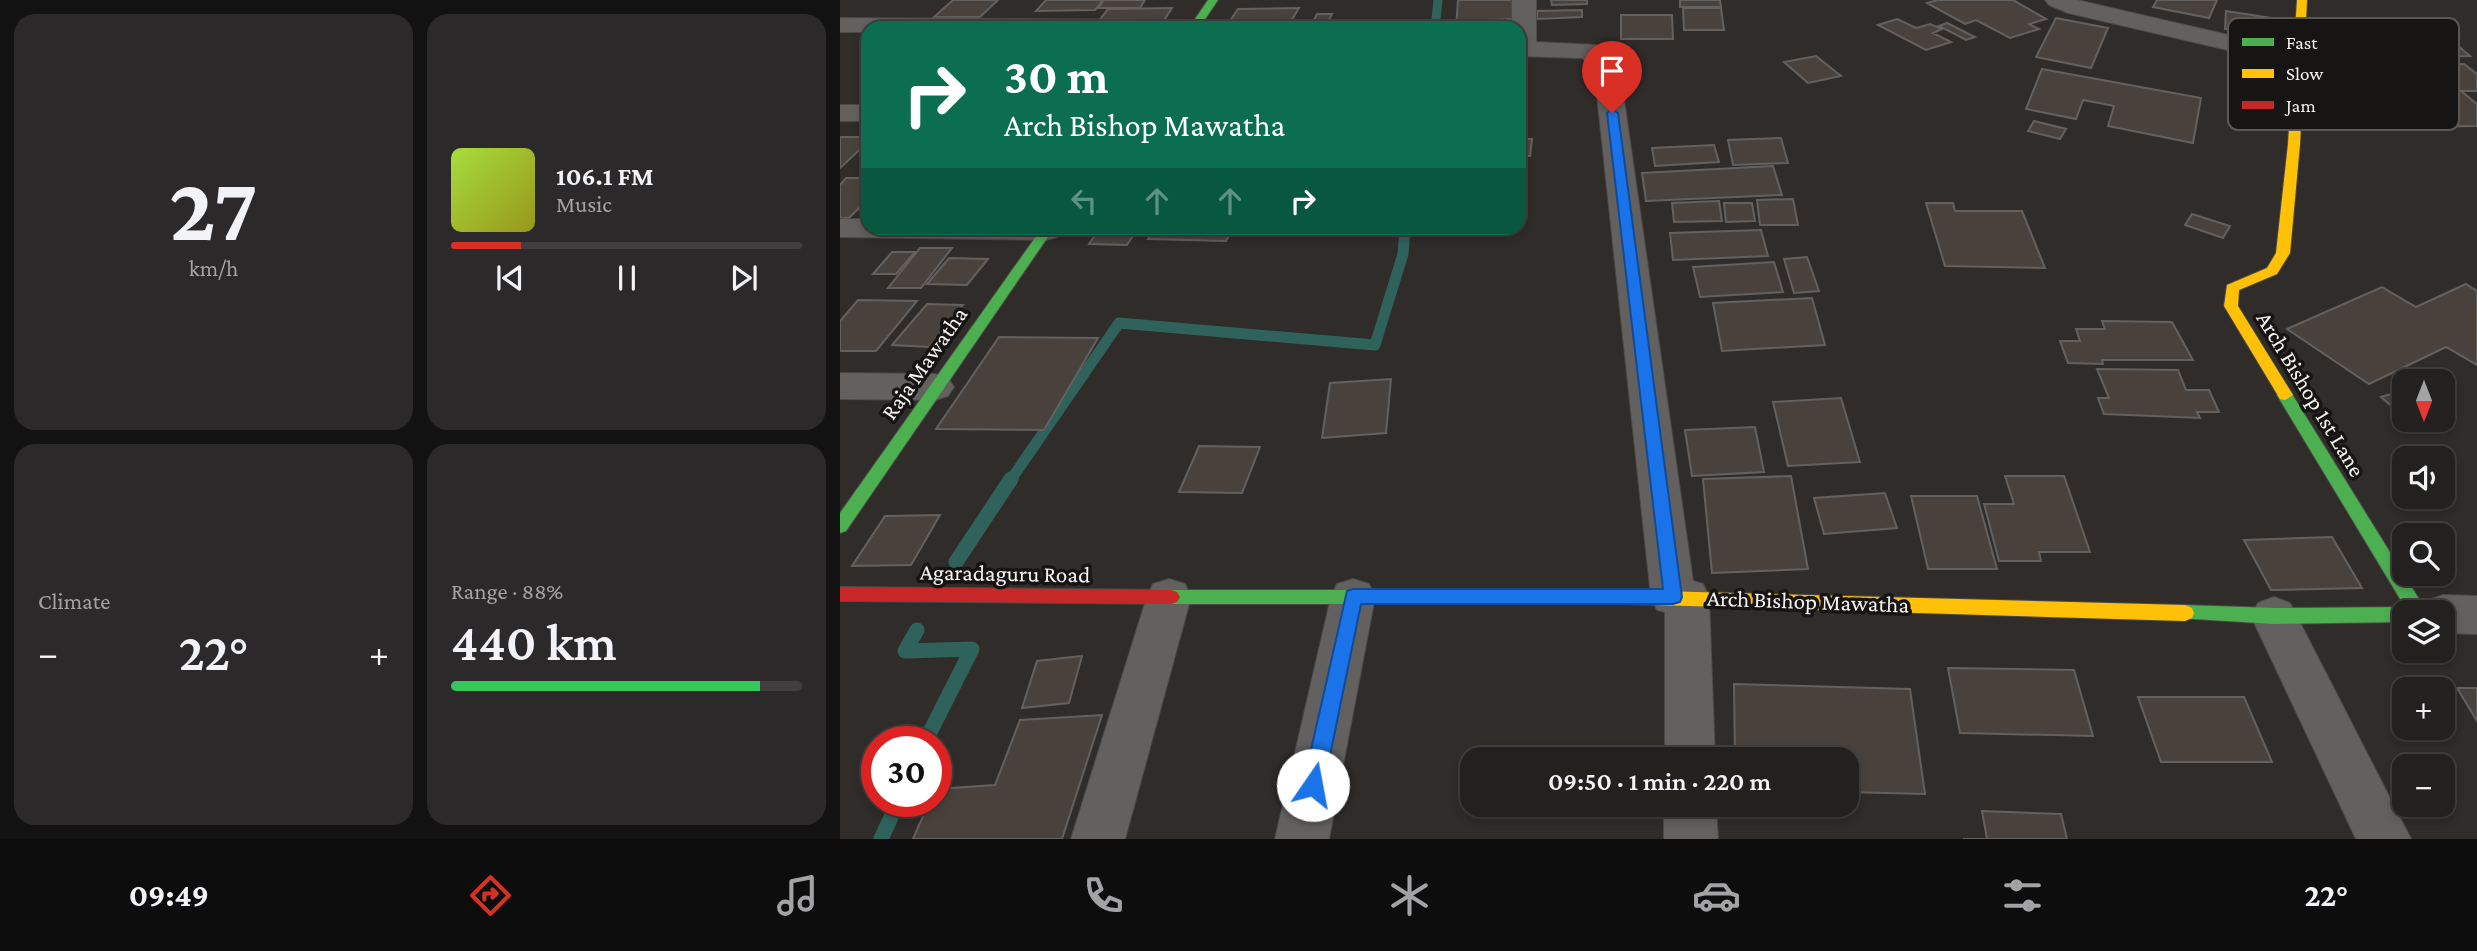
<!DOCTYPE html>
<meta charset="utf-8">
<style>
:root{--surface:#232120;--page:#2b2929;--text:#f1f3f6;--muted:#a3a3a5;--line:#403e3e;--accent:#d93025}
body{margin:0;font-family:"Crimson Pro",serif;background:var(--page);color:var(--text);height:100vh;display:flex;flex-direction:column;font-size:26px;white-space:nowrap}
*{box-sizing:border-box;margin:0}
p{font-size:23px;color:var(--muted)}
.icon{flex:none;width:38px;height:38px;fill:none;stroke:currentColor;stroke-width:2;stroke-linecap:round;stroke-linejoin:round}
.map{position:relative;flex:1;overflow:hidden}
.details{display:flex;flex-direction:column;gap:14px;padding:14px;background:#131212;width:840px}
.details>*{flex:none}
.guide{position:absolute;left:21px;top:21px;width:665px;height:214px;border-radius:21px;box-shadow:0 4px 10px #0003,0 0 0 2px var(--line);background:#0b6e4f;color:#fff;overflow:hidden}
.needle{width:46px;rotate:180deg}
.tools{position:absolute;left:1552px;top:369px;display:grid;gap:14px}
.tools a{display:grid;place-items:center;width:63px;height:63px;border-radius:14px;background:var(--surface);box-shadow:0 4px 10px #0003,0 0 0 2px var(--line);font-size:35px}
.speed{position:absolute;left:21px;top:726px;display:flex;gap:14px;font-size:35px;font-weight:700;text-align:center}
.speed>*{display:grid;place-content:center;width:91px;height:91px;border-radius:50%;background:var(--surface);box-shadow:0 4px 10px #0003,0 0 0 2px var(--line);line-height:1}
.speed .limit{border:10px solid #d22;background:#fff;color:#111}
.pin{position:absolute;display:grid;place-items:center;width:60px;height:60px;color:#fff;margin:-72px -30px;border-radius:50% 50% 50% 0;rotate:-45deg;box-shadow:0 0 7px #0007}
.pin .icon{rotate:45deg}
.me{position:absolute;width:77px;margin:-38px;rotate:12deg;stroke-linejoin:round;filter:drop-shadow(0 0 5px #0008)}
.turn{display:flex;align-items:center;gap:24px;height:147px;padding:0 28px;font-size:32px}
.turn .icon{width:91px;height:91px;stroke-width:2.5}
.turn b{display:block;font-size:49px;line-height:60px}
.lanes{display:flex;align-items:center;height:66px;padding:0 28px;background:#0003;justify-content:center;gap:35px;direction:ltr}
.lanes .off{opacity:.35}
.big{font-size:52px;font-weight:600;line-height:1.1}
.details .widget{flex:1;display:flex;flex-direction:column;justify-content:center;gap:10px;min-width:0;padding:0 24px;border-radius:21px;background:var(--page)}
.details .dial{align-items:center;gap:0}
.dial b{font-size:91px;line-height:1}
.song{display:flex;align-items:center;gap:21px}
.cover{width:84px;height:84px;border-radius:10px;background:linear-gradient(135deg,hsl(80 70% 55%),hsl(60 70% 35%))}
.played{height:7px;border-radius:4px;background:linear-gradient(90deg,var(--accent) 20%,var(--line) 20%)}
.keys{display:flex;justify-content:space-around;direction:ltr}
.heat{display:flex;justify-content:space-between;align-items:center;font-size:38px;direction:ltr}
.charge{height:10px;border-radius:5px;background:linear-gradient(90deg,#34c759 88%,var(--line) 0)}
.details .tiles{flex:1;display:grid;gap:14px;grid-template-columns:repeat(2,1fr)}
.trip{position:absolute;left:620px;top:747px;width:399px;height:70px;border-radius:21px;background:var(--surface);box-shadow:0 4px 10px #0003,0 0 0 2px var(--line);font-weight:600;line-height:70px;text-align:center}
.tabs{display:flex;height:112px;justify-content:space-around;align-items:center;background:#0e0d0d;color:var(--muted)}
.tabs .icon{width:49px;height:49px}
.tabs .selected{color:var(--accent)}
.tabs b{font-size:32px;color:var(--text)}
main{display:flex;flex:1;min-height:0}
.map>svg:first-child{display:block}
.lines{fill:none;stroke-linecap:round;stroke-linejoin:round}
.stream-far2{stroke:#2f625b;stroke-width:9}
.stream-far1{stroke:#2f625b;stroke-width:11}
.stream{stroke:#2f625b;stroke-width:15}
.building{fill:#49423c;stroke:#636160;stroke-width:2}
.street-casing{stroke:#4c4a48;stroke-width:2}
.fast-casing{stroke:#4c4a48;stroke-width:2}
.slow-casing{stroke:#4c4a48;stroke-width:2}
.jam-casing{stroke:#4c4a48;stroke-width:2}
.street{fill:#626160;fill-rule:evenodd}
.fast{fill:#4caf50;fill-rule:evenodd}
.slow{fill:#ffc107;fill-rule:evenodd}
.jam{fill:#c62828;fill-rule:evenodd}
.route{fill:#1a73e8;stroke:#114b97;stroke-width:2}
.labels{text-anchor:middle;stroke-width:7;stroke-linejoin:round;paint-order:stroke}
.street-label{font-size:23px;fill:#f6f4f1;stroke:#171514}
.key{fill:#171514;stroke:#5a5856;stroke-width:2}
.key-label{font-size:19px;fill:#f6f4f1}
</style>
<main>
<section class="details">
<div class="tiles">
<div class="widget dial"><b>27</b><p>km/h</p></div>
<div class="widget">
<div class="song"><i class="cover"></i><div><b>106.1 FM</b><p>Music</p></div></div>
<div class="played"></div>
<div class="keys"><svg class="icon" aria-label="previous" viewBox="0 0 24 24"><path d="M18 5L8 12l10 7zM5 5v14"/></svg><svg class="icon" aria-label="pause" viewBox="0 0 24 24"><path d="M8 5v14M16 5v14"/></svg><svg class="icon" aria-label="next" viewBox="0 0 24 24"><path d="M6 5l10 7-10 7zM19 5v14"/></svg></div>
</div>
<div class="widget"><p>Climate</p>
<div class="heat"><a>−</a><b class="big">22°</b><a>+</a></div>
</div>
<div class="widget"><p>Range · 88%</p><b class="big">440 km</b><div class="charge"></div></div>
</div>
</section>
<div class="map">
<svg width="1637" height="839" viewBox="0 0 1637 839">
<rect width="100%" height="100%" fill="#2f2c2a"/>
<g class="lines">
<path class="stream-far2" d="M595,28L598,0"/>
<path class="stream-far1" d="M170,481L279,323L535,345L563,254L565,228"/>
<path class="stream" d="M116,562L171,479
M77,630L65,651L132,649L85,742
M41,839L58,802"/>
</g>
<path class="building" d="M113,0H158L140,17H94Z
M206,0H263L255,10L196,11Z
M264,0H305L300,8H258Z
M618,0H675L674,19L651,20L650,28H616Z
M711,0H747V4L712,5Z
M840,0H880L881,7H840Z
M1098,0H1173L1206,19L1189,24L1199,29L1170,38L1136,20L1125,24L1087,3Z
M1317,0H1377L1369,18L1313,7Z
M332,8L323,22H258L268,9Z
M459,8L447,28H385L398,9Z
M843,8H881L884,30H844Z
M742,10V17L697,19V11Z
M1386,11L1432,18V36L1385,29Z
M477,14H492L485,28H470Z
M781,15H832L833,39H781Z
M1216,18L1268,28L1251,68L1196,57Z
M1057,19L1076,28L1090,24L1102,29L1093,33L1111,42L1086,50L1038,25Z
M1107,23L1135,37L1126,40L1099,26Z
M1617,45L1630,56L1567,57L1554,46Z
M976,56L1001,76L968,83L944,62Z
M1624,64L1637,74V91H1621L1637,104V126L1515,128L1491,104L1556,103L1543,91L1530,92L1514,76L1573,75L1584,81L1566,65Z
M1202,69L1361,98L1353,143L1268,126L1274,106L1243,100L1236,119L1186,109Z
M1194,121L1226,129L1220,139L1188,131Z
M0,137H28V142L0,168Z
M941,138L948,163L893,165L888,140Z
M679,139H692L690,156H679Z
M874,145L879,162L815,166L812,148Z
M933,166L942,195L806,201L802,173Z
M6,178H28V199L9,218H0V185Z
M953,199L958,225H920L917,200Z
M879,201L882,221L834,222L832,203Z
M884,203H912L915,221L886,222Z
M1086,203H1113L1115,211H1182L1205,268L1105,266Z
M1352,214L1390,226L1383,238L1345,225Z
M260,228H298L287,245L249,244Z
M315,228H393L386,241L308,239Z
M921,230L928,256L833,260L830,233Z
M80,248H112L81,288H48Z
M52,252H75L56,274H33Z
M967,257L979,291L954,293L944,259Z
M109,258L148,259L127,285L87,284Z
M934,262L943,292L860,297L853,267Z
M1626,284L1637,291V365L1606,347L1529,384L1447,329L1542,287L1576,307Z
M972,298L985,345L882,351L873,303Z
M18,300L77,301L36,351H0V321Z
M87,304L123,305L89,347L52,345Z
M1262,321L1332,322L1353,360H1262L1263,364L1228,363L1220,341H1240L1236,329H1265Z
M159,337L258,338L204,430L96,429Z
M1257,369L1338,370L1346,390H1369L1379,412H1357L1360,418L1264,414L1258,398H1269Z
M551,379L546,433L482,438L490,383Z
M1561,391L1564,394V417L1541,397Z
M1001,398L1020,462L948,466L933,402Z
M915,427L924,472L852,476L845,430Z
M359,446L420,447L402,493L339,492Z
M951,476L968,569L872,573L863,479Z
M1165,476H1224L1250,552H1199L1201,561H1159L1144,504H1174Z
M1045,493L1057,528L984,534L974,498Z
M1071,496H1137L1157,569H1088Z
M100,515L71,565L12,566L45,516Z
M1492,537L1522,588L1431,590L1404,540Z
M242,656L229,703L182,708L197,661Z
M1108,668L1234,670L1253,736L1120,733Z
M894,684L1070,689L1085,794L1006,792V760H895Z
M1617,688H1637V721Z
M1298,697H1404L1432,762H1321Z
M262,715L222,839H73L89,802H96V789L155,785L180,720Z
M933,805H993L994,818L934,816Z
M1142,811L1221,814L1227,839H1123H1147Z"/>
<g class="lines">
<g class="street-casing">
<path id="street" d="M672,0H696V42L757,45L772,58L782,86L853,581L863,584L869,597L875,760H825V612L817,610L811,597L756,86L747,62L742,58L679,56V28H672Z
M1205,0H1237L1466,53L1470,58L1466,63L1457,66L1228,13L1209,5Z
M0,18L354,20L363,22L366,27L28,28V32H0Z
M0,105H28V121H0Z
M0,219H28V228H220L222,230L217,237L206,240L0,237Z
M0,373L95,374L108,378L114,387L108,396L95,400L0,399Z
M329,579L345,584L351,597L285,839H231L307,597L313,584Z
M513,579L529,584L535,597L489,839H435L491,597L497,584Z
M1603,595L1637,596V634L1603,633V612H1581L1587,601Z
M1434,597L1450,603L1571,839H1516L1411,616L1418,603Z
M824,805H876L878,839H824Z"/>
</g>
<g class="fast-casing">
<path id="fast" d="M368,0H378L359,28H349Z
M202,228H214L6,531L0,533V513Z
M1445,390L1450,391L1587,612H1564V622L1434,624L1338,618L1336,613L1338,608L1345,605L1434,608L1565,607L1437,395Z
M331,590H782L788,592L791,597L788,602L782,604H331L325,602L322,597L325,592Z"/>
</g>
<g class="slow-casing">
<path id="slow" d="M1457,0H1467L1460,144L1450,253L1437,274L1399,290L1398,306L1453,395L1445,400L1440,399L1384,306L1387,285L1427,268L1436,253L1448,144Z
M782,590L1345,605L1352,608L1354,613L1352,618L1345,621L782,604L776,602L773,597L776,592Z"/>
</g>
<g class="jam-casing">
<path id="jam" d="M0,587L331,590L337,592L340,597L337,602L331,604L0,601Z"/>
</g>
<use href="#street" class="street"/>
<use href="#fast" class="fast"/>
<use href="#slow" class="slow"/>
<use href="#jam" class="jam"/>
</g>
<path class="route" d="M772,109L778,113L842,597L840,602L833,604H521L484,785L481,792L473,795L466,792L463,785L507,591L513,589H823L767,113Z"/>
<g class="labels">
<g class="street-label">
<text transform="translate(84 363) rotate(-55)" y="8">Raja Mawatha</text>
<text transform="translate(1471 394) rotate(59)" y="8">Arch Bishop 1st Lane</text>
<text transform="translate(165 573) rotate(1)" y="8">Agaradaguru Road</text>
<text transform="translate(968 601) rotate(2)" y="8">Arch Bishop Mawatha</text>
</g>
</g>
<rect x="1388" y="18" width="231" height="112" rx="10" class="key"/>
<rect x="1402" y="38" width="32" height="8" fill="#4caf50"/>
<rect x="1402" y="69" width="32" height="9" fill="#ffc107"/>
<rect x="1402" y="101" width="32" height="8" fill="#c62828"/>
<g class="key-label">
<text x="1446" y="49">Fast</text>
<text x="1446" y="80">Slow</text>
<text x="1446" y="112">Jam</text>
</g>
</svg>
<div class="tools">
<a><svg class="needle" viewBox="-14 -14 28 28"><path d="M0-13l5 13h-10z" fill="#e53935"/><path d="M0 13l5-13h-10z" fill="#a3a3a5"/></svg></a>
<a><svg class="icon" aria-label="sound" viewBox="0 0 24 24"><path d="M4 9h4l5-4v14l-5-4H4zM17 9q2 3 0 6"/></svg></a>
<a><svg class="icon" aria-label="search" viewBox="0 0 24 24"><circle cx="10" cy="10" r="6"/><path d="M15 15l6 6"/></svg></a>
<a><svg class="icon" aria-label="layers" viewBox="0 0 24 24"><path d="M12 4l9 5-9 5-9-5zM3 14l9 5 9-5"/></svg></a>
<a>+</a>
<a>−</a>
</div>
<div class="speed"><div class="limit">30</div></div>
<div class="pin" style="left:772px;top:113px;background:#d93025"><svg class="icon" aria-label="arrive" viewBox="0 0 24 24"><path d="M6 21V4h12l-3 4 3 4H6"/></svg></div>
<svg class="me" style="left:473px;top:785px" viewBox="-20 -20 40 40"><circle r="19" fill="#fff"/><path d="M0-13L10 11 0 6-10 11z" fill="#1a73e8"/></svg>
<div class="trip">09:50 · 1 min · 220 m</div>
<div class="guide">
<div class="turn"><svg class="icon" aria-label="right" viewBox="0 0 24 24"><path d="M7 20v-9h11M14 6l5 5-5 5"/></svg><div><b>30 m</b>Arch Bishop Mawatha</div></div>
<div class="lanes"><svg class="icon off" aria-label="left" viewBox="0 0 24 24"><path d="M17 20v-9H6M10 6l-5 5 5 5"/></svg><svg class="icon off" aria-label="ahead" viewBox="0 0 24 24"><path d="M12 20V5M6 11l6-6 6 6"/></svg><svg class="icon off" aria-label="ahead" viewBox="0 0 24 24"><path d="M12 20V5M6 11l6-6 6 6"/></svg><svg class="icon" aria-label="right" viewBox="0 0 24 24"><path d="M7 20v-9h11M14 6l5 5-5 5"/></svg></div>
</div>
</div>
</main>
<nav class="tabs">
<b>09:49</b>
<svg class="icon selected" aria-label="directions" viewBox="0 0 24 24"><path d="M12 3l9 9-9 9-9-9zM9 14v-3h6M13 9l2 2-2 2"/></svg>
<svg class="icon" aria-label="music" viewBox="0 0 24 24"><path d="M9 18V5l10-2v13"/><circle cx="6" cy="18" r="3"/><circle cx="16" cy="16" r="3"/></svg>
<svg class="icon" aria-label="phone" viewBox="0 0 24 24"><path d="M5 4h4l2 5-3 2q2 4 5 5l2-3 5 2v4C11 20 4 13 5 4z"/></svg>
<svg class="icon" aria-label="climate" viewBox="0 0 24 24"><path d="M12 3v18M4 7l16 10M4 17L20 7"/></svg>
<svg class="icon" aria-label="car" viewBox="0 0 24 24"><path d="M5 17H2v-5l4-1 3-4h7l3 4 3 1v5h-3M9 17h6M6 11h13"/><circle cx="7" cy="17" r="2"/><circle cx="17" cy="17" r="2"/></svg>
<svg class="icon" aria-label="filters" viewBox="0 0 24 24"><path d="M4 7h16M4 17h16"/><circle cx="9" cy="7" r="2"/><circle cx="15" cy="17" r="2"/></svg>
<b>22°</b>
</nav>
